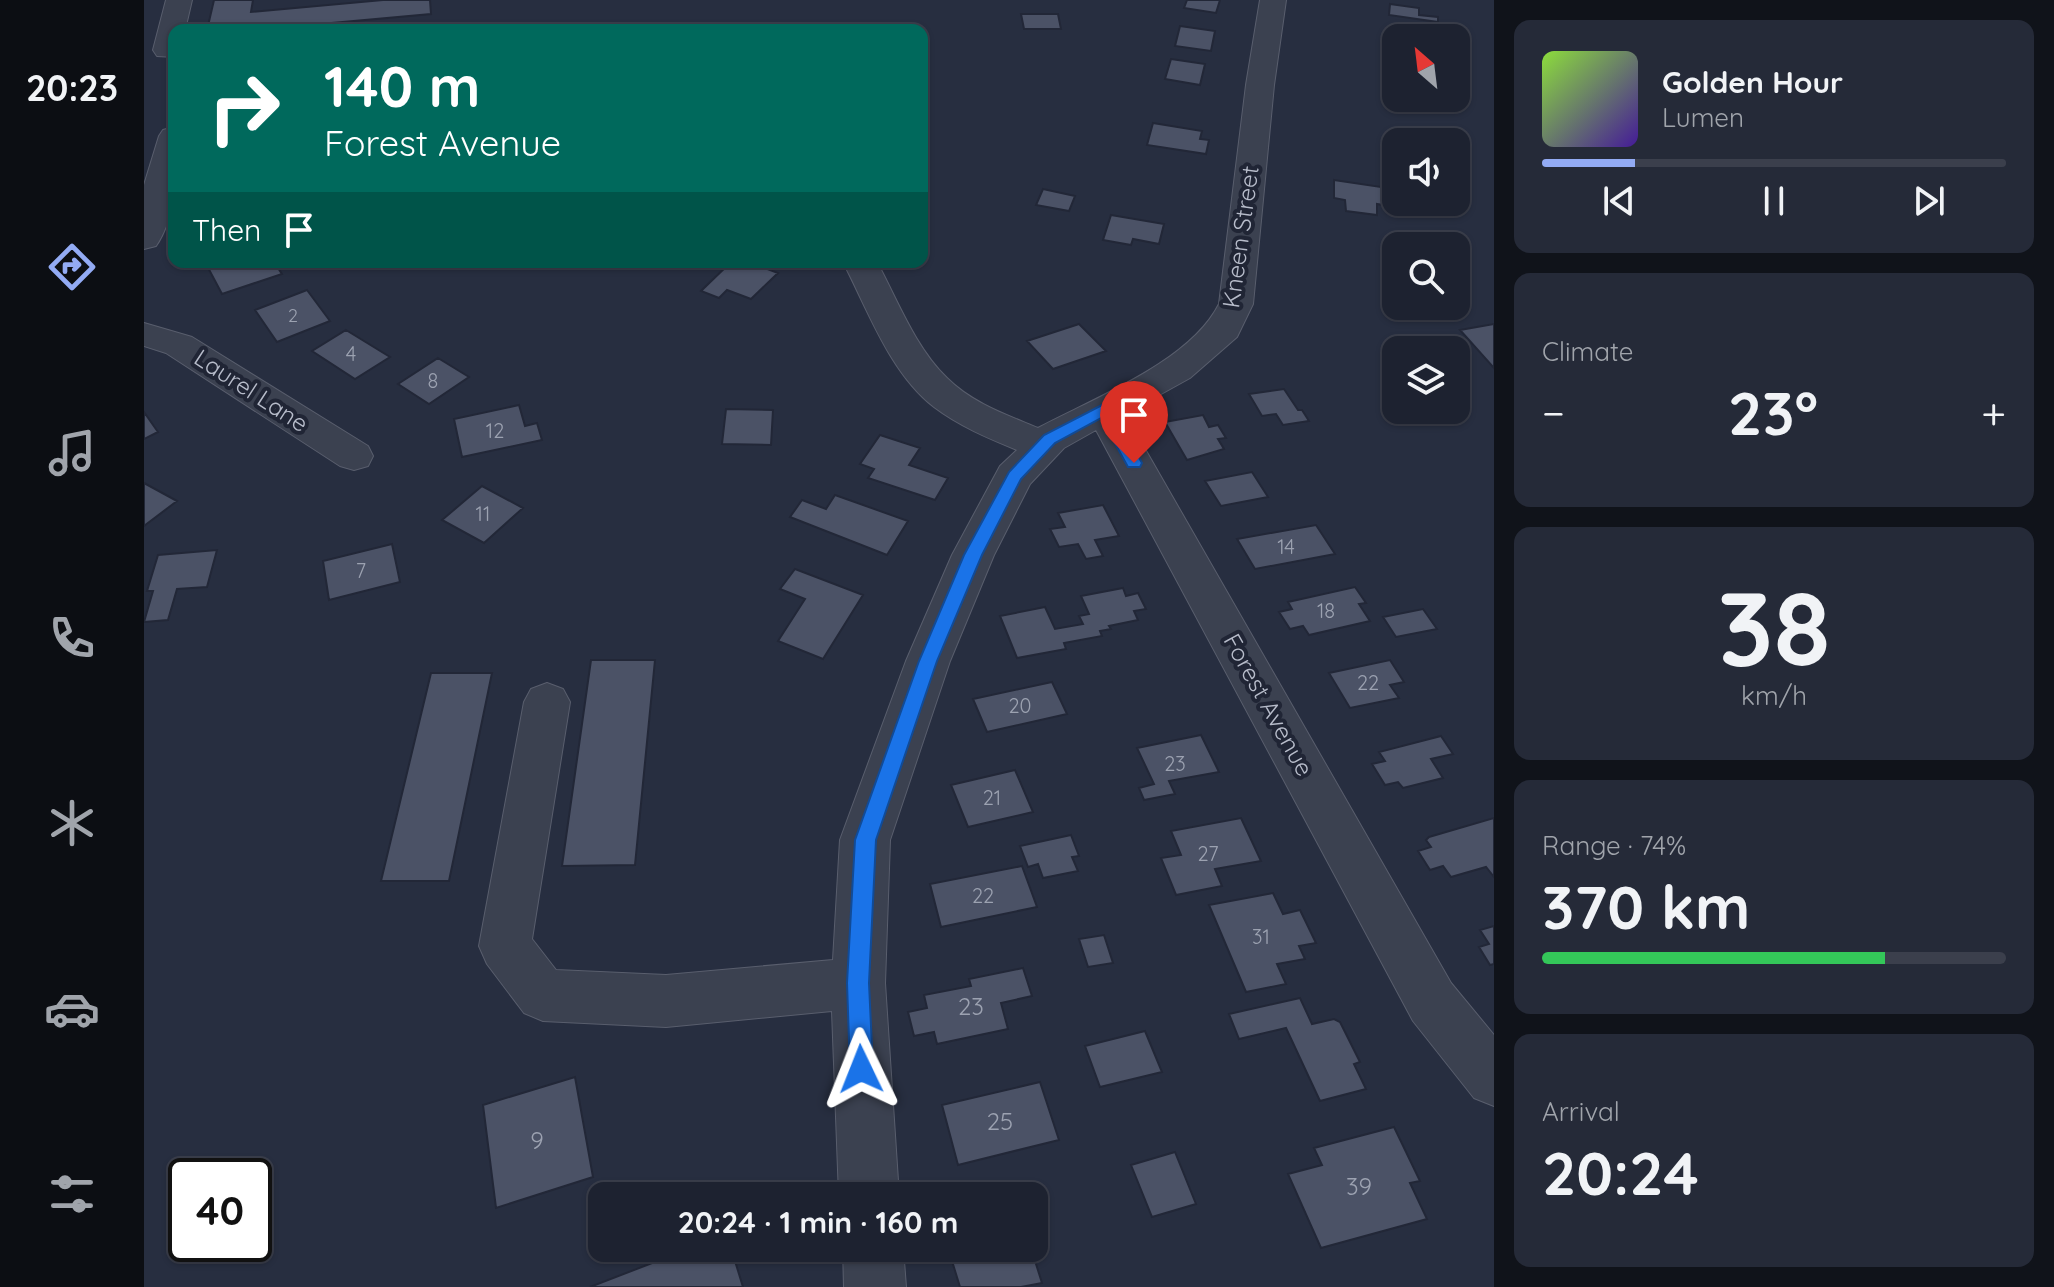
<!DOCTYPE html>
<meta charset="utf-8">
<style>
:root{--surface:#1d2230;--page:#252a38;--text:#f1f3f6;--muted:#a0a4ab;--line:#3b3f4c;--accent:#93abf4}
body{margin:0;font-family:Quicksand,sans-serif;background:var(--page);color:var(--text);height:100vh;display:flex;flex-direction:column;font-size:30px;white-space:nowrap}
*{box-sizing:border-box;margin:0}
p{font-size:26px;color:var(--muted)}
.icon{flex:none;width:44px;height:44px;fill:none;stroke:currentColor;stroke-width:2;stroke-linecap:round;stroke-linejoin:round}
.map{position:relative;flex:1;overflow:hidden}
.sheet{display:flex;flex-direction:column;gap:20px;padding:20px;background:#10131a;width:560px}
.sheet>*{flex:none}
.banner{position:absolute;left:24px;top:24px;width:760px;height:244px;border-radius:16px;box-shadow:0 2px 6px #0004,0 0 0 2px var(--line);background:#00695c;color:#fff;overflow:hidden}
.needle{width:52px;rotate:332deg}
.fabs{position:absolute;left:1238px;top:24px;display:grid;gap:16px}
.fabs a{display:grid;place-items:center;width:88px;height:88px;border-radius:16px;background:var(--surface);box-shadow:0 2px 6px #0004,0 0 0 2px var(--line);font-size:40px}
.speed{position:absolute;left:24px;top:1158px;display:flex;gap:16px;font-size:40px;font-weight:700;text-align:center}
.speed>*{display:grid;place-content:center;width:104px;height:104px;border-radius:50%;background:var(--surface);box-shadow:0 2px 6px #0004,0 0 0 2px var(--line);line-height:1}
.speed .limit{border:4px solid #111;border-radius:12px;background:#fff;color:#111}
.pin{position:absolute;display:grid;place-items:center;width:68px;height:68px;color:#fff;margin:-82px -34px;border-radius:50% 50% 50% 0;rotate:-45deg;box-shadow:0 0 8px #0007}
.pin .icon{rotate:45deg}
.me{position:absolute;width:88px;margin:-44px;rotate:358deg;stroke-linejoin:round;filter:drop-shadow(0 0 6px #0008)}
.turn{display:flex;align-items:center;gap:28px;height:168px;padding:0 24px;font-size:36px}
.turn .icon{width:104px;height:104px;stroke-width:2.5}
.turn b{display:block;font-size:56px;line-height:68px}
.then{display:flex;align-items:center;height:76px;padding:0 24px;background:#0003;gap:16px;font-size:30px}
.big{font-size:60px;font-weight:700;line-height:1.1}
.sheet .tile{flex:1;display:flex;flex-direction:column;justify-content:center;gap:12px;min-width:0;padding:0 28px;border-radius:16px;background:var(--page)}
.sheet .dial{align-items:center;gap:0}
.dial b{font-size:104px;line-height:1}
.song{display:flex;align-items:center;gap:24px}
.cover{width:96px;height:96px;border-radius:12px;background:linear-gradient(135deg,hsl(90 70% 55%),hsl(260 70% 35%))}
.played{height:8px;border-radius:4px;background:linear-gradient(90deg,var(--accent) 20%,var(--line) 20%)}
.keys{display:flex;justify-content:space-around;direction:ltr}
.heat{display:flex;justify-content:space-between;align-items:center;font-size:44px;direction:ltr}
.charge{height:12px;border-radius:6px;background:linear-gradient(90deg,#34c759 74%,var(--line) 0)}
.trip{position:absolute;left:444px;top:1182px;width:460px;height:80px;border-radius:16px;background:var(--surface);box-shadow:0 2px 6px #0004,0 0 0 2px var(--line);font-weight:700;line-height:80px;text-align:center}
main{display:flex;flex:1;min-height:0}
.tab-bar{display:flex;flex-direction:column;width:144px;justify-content:space-around;align-items:center;background:#0c0e13;color:var(--muted)}
.tab-bar .icon{width:56px;height:56px}
.tab-bar .active{color:var(--accent)}
.tab-bar b{font-size:36px;color:var(--text)}
.map>svg:first-child{display:block}
.building{fill:#4b5266;stroke:#222737;stroke-width:2}
.lines{fill:none;stroke-linecap:round;stroke-linejoin:round}
.minor-casing{stroke:#595e6d;stroke-width:2}
.minor{fill:#3b4150;fill-rule:evenodd}
.route{fill:#1a73e8;stroke:#114b97;stroke-width:2}
.labels{text-anchor:middle;stroke-width:8;stroke-linejoin:round;paint-order:stroke}
.far-number-label{font-size:18px;fill:#9ca2b1}
.number-label{font-size:20px;fill:#9ca2b1}
.street-label{font-size:24px;fill:#b7bcca;stroke:#202535}
.near-number-label{font-size:24px;fill:#9ca2b1}
</style>
<main>
<nav class="tab-bar">
<b>20:23</b>
<svg class="icon active" aria-label="directions" viewBox="0 0 24 24"><path d="M12 3l9 9-9 9-9-9zM9 14v-3h6M13 9l2 2-2 2"/></svg>
<svg class="icon" aria-label="music" viewBox="0 0 24 24"><path d="M9 18V5l10-2v13"/><circle cx="6" cy="18" r="3"/><circle cx="16" cy="16" r="3"/></svg>
<svg class="icon" aria-label="phone" viewBox="0 0 24 24"><path d="M5 4h4l2 5-3 2q2 4 5 5l2-3 5 2v4C11 20 4 13 5 4z"/></svg>
<svg class="icon" aria-label="climate" viewBox="0 0 24 24"><path d="M12 3v18M4 7l16 10M4 17L20 7"/></svg>
<svg class="icon" aria-label="car" viewBox="0 0 24 24"><path d="M5 17H2v-5l4-1 3-4h7l3 4 3 1v5h-3M9 17h6M6 11h13"/><circle cx="7" cy="17" r="2"/><circle cx="17" cy="17" r="2"/></svg>
<svg class="icon" aria-label="filters" viewBox="0 0 24 24"><path d="M4 7h16M4 17h16"/><circle cx="9" cy="7" r="2"/><circle cx="15" cy="17" r="2"/></svg>
</nav>
<div class="map">
<svg width="1350" height="1287" viewBox="0 0 1350 1287">
<rect width="100%" height="100%" fill="#272e40"/>
<path class="building" d="M70,0H109L107,12L239,0H286L287,14L109,30H63Z
M1043,0H1076L1072,13L1040,8Z
M1246,4L1275,8V15L1294,17V22L1245,15Z
M877,14H914L917,29H880Z
M1036,26L1071,31L1067,51L1031,46Z
M1027,59L1061,64L1056,85L1021,79Z
M1009,123L1058,131L1056,139L1065,140L1062,154L1003,145Z
M1190,180L1244,188L1245,206L1233,204V215L1202,211L1201,200L1190,198Z
M899,189L931,196L925,211L892,205Z
M967,215L1020,224L1015,244L989,239L987,245L959,240Z
M61,262H130L138,274L78,294Z
M587,262H605L634,273L607,299L583,290L575,298L557,291Z
M163,290L186,321L133,342L111,310Z
M935,324L962,351L909,369L883,341Z
M1350,324V368L1316,330Z
M202,330L246,357L211,379L168,351Z
M294,358L325,377L285,404L254,384Z
M1140,389L1154,410H1158L1165,421L1139,425L1132,414L1118,416L1105,394Z
M375,405L381,426L393,423L398,440L318,457L310,419Z
M582,409L629,410L627,445L578,444Z
M0,412L14,432L0,439Z
M1059,415L1065,427L1074,425L1082,438L1074,439L1080,449L1043,460L1021,422Z
M736,435L776,448L765,465L804,478L791,500L724,478L730,469L716,464Z
M1108,472L1124,497L1077,506L1061,481Z
M0,483L33,501L0,526Z
M338,486L379,508L340,543L298,520Z
M691,495L764,521L743,555L646,517L658,500L682,509Z
M959,505L975,536L951,540L959,556L942,559L934,544L915,547L906,529L921,527L914,513Z
M1172,525L1191,554L1111,569L1093,539Z
M248,544L256,582L185,600L179,561Z
M73,550L63,587L33,589L24,620L0,622L9,591H3L14,555Z
M651,569L719,595L679,659L634,641L661,599L636,589Z
M1211,587L1222,603L1215,604L1226,621L1165,635L1159,626L1146,629L1135,612L1148,609L1144,602Z
M979,588L982,596L994,593L1002,609L990,611L994,620L965,626L967,629L956,631L958,636L920,643L922,649L873,658L856,616L901,607L911,629L939,624L935,616L945,614L937,596Z
M1279,609L1293,629L1252,637L1239,617Z
M447,660H511L491,865L418,866Z
M1246,660L1260,682L1246,685L1255,698L1206,708L1185,673Z
M287,673H348L305,881H237Z
M908,682L923,714L843,732L829,699Z
M1057,735L1075,772L1025,781L1031,794L1000,800L995,788L1010,784L993,748Z
M1297,736L1309,754L1287,759L1299,778L1259,788L1254,782L1241,785L1228,764L1241,761L1235,752Z
M871,770L889,812L824,827L807,785Z
M1097,818L1117,861L1071,869L1078,886L1032,895L1017,858L1037,855L1027,831Z
M1350,818V877L1342,867L1307,877L1299,866L1286,870L1274,851L1287,847L1282,840L1285,837Z
M927,835L935,856L928,857L934,871L899,878L894,864L884,867L876,846Z
M878,866L893,907L797,927L786,884Z
M1129,893L1139,914L1156,910L1172,943L1155,946L1161,959L1133,964L1142,984L1102,992L1065,905Z
M1350,926V964L1346,965L1335,947L1345,944L1336,930Z
M960,935L969,963L944,967L935,939Z
M879,968L888,996L857,1003L864,1029L793,1044L790,1032L770,1036L764,1012L783,1008L780,995L827,986L825,979Z
M1156,998L1168,1024L1190,1019L1196,1022L1216,1062L1210,1064L1222,1089L1176,1101L1142,1028L1095,1039L1085,1014Z
M1001,1031L1018,1072L956,1087L941,1046Z
M431,1077L449,1177L352,1208L339,1105Z
M896,1082L915,1140L814,1165L798,1105Z
M1250,1127L1276,1181L1266,1183L1283,1219L1177,1248L1144,1174L1178,1165L1170,1148Z
M1031,1152L1052,1204L1008,1217L987,1165Z
M547,1248H587L599,1287H446Z
M804,1248H887L898,1283L877,1287H816Z"/>
<g class="lines">
<g class="minor-casing">
<path id="minor" d="M22,0H48L41,30H30V57L13,56L9,50Z
M1116,0H1142L1130,85L1109,304L1093,337L1046,378L981,414L1307,983L1350,1035V1106L1330,1098L1269,1021L952,430L920,448L886,484L850,555L806,661L746,840L741,983L755,1196H695L688,1011L522,1027L399,1021L380,1013L343,964L335,946L380,702L387,689L403,683L419,689L426,702L388,939L412,970L522,975L689,960L696,840L762,661L808,555L856,466L873,450C844,438 815,426 790,407C746,373 724,310 699,262H733C754,301 771,347 803,378C828,403 863,415 894,428C950,398 1046,362 1075,304L1102,85Z
M30,127C30,165 35,213 12,246L0,249V185L15,136L19,130Z
M0,323L48,337L224,446L229,456L224,466L210,470L196,466L22,353L0,346Z
M699,1248H759L762,1287H700Z"/>
</g>
<use href="#minor" class="minor"/>
</g>
<path class="route" d="M960,404L968,409L998,463L996,467H984L957,418L911,443L877,479L838,555L793,661L732,840L725,983L729,1069L726,1077L717,1080L709,1077L706,1069L703,983L711,840L775,661L820,555L865,472L900,435Z"/>
<g class="labels">
<g class="far-number-label">
<text x="149" y="322">2</text>
</g>
<g class="number-label">
<text x="207" y="361">4</text>
<text x="289" y="388">8</text>
<text x="351" y="438">12</text>
<text x="339" y="521">11</text>
<text x="1142" y="554">14</text>
<text x="217" y="578">7</text>
<text x="1182" y="618">18</text>
<text x="1224" y="690">22</text>
<text x="876" y="713">20</text>
<text x="1031" y="771">23</text>
<text x="848" y="805">21</text>
<text x="1064" y="861">27</text>
<text x="839" y="903">22</text>
<text x="1117" y="944">31</text>
</g>
<g class="street-label">
<text transform="translate(1097 237) rotate(-82)" y="8">Kneen Street</text>
<text transform="translate(107 391) rotate(33)" y="8">Laurel Lane</text>
<text transform="translate(1124 705) rotate(61)" y="8">Forest Avenue</text>
</g>
<g class="near-number-label">
<text x="827" y="1015">23</text>
<text x="856" y="1130">25</text>
<text x="393" y="1149">9</text>
<text x="1215" y="1195">39</text>
</g>
</g>
</svg>
<div class="fabs">
<a><svg class="needle" viewBox="-14 -14 28 28"><path d="M0-13l5 13h-10z" fill="#e53935"/><path d="M0 13l5-13h-10z" fill="#a0a4ab"/></svg></a>
<a><svg class="icon" aria-label="sound" viewBox="0 0 24 24"><path d="M4 9h4l5-4v14l-5-4H4zM17 9q2 3 0 6"/></svg></a>
<a><svg class="icon" aria-label="search" viewBox="0 0 24 24"><circle cx="10" cy="10" r="6"/><path d="M15 15l6 6"/></svg></a>
<a><svg class="icon" aria-label="layers" viewBox="0 0 24 24"><path d="M12 4l9 5-9 5-9-5zM3 14l9 5 9-5"/></svg></a>
</div>
<div class="speed"><div class="limit">40</div></div>
<div class="pin" style="left:990px;top:463px;background:#d93025"><svg class="icon" aria-label="arrive" viewBox="0 0 24 24"><path d="M6 21V4h12l-3 4 3 4H6"/></svg></div>
<svg class="me" style="left:717px;top:1069px" viewBox="-20 -20 40 40"><path d="M0-17L14 15 0 8-14 15z" fill="#1a73e8" stroke="#fff" stroke-width="4"/></svg>
<div class="trip">20:24 · 1 min · 160 m</div>
<div class="banner">
<div class="turn"><svg class="icon" aria-label="right" viewBox="0 0 24 24"><path d="M7 20v-9h11M14 6l5 5-5 5"/></svg><div><b>140 m</b>Forest Avenue</div></div>
<div class="then">Then<svg class="icon" aria-label="arrive" viewBox="0 0 24 24"><path d="M6 21V4h12l-3 4 3 4H6"/></svg></div>
</div>
</div>
<section class="sheet">
<div class="tile">
<div class="song"><i class="cover"></i><div><b>Golden Hour</b><p>Lumen</p></div></div>
<div class="played"></div>
<div class="keys"><svg class="icon" aria-label="previous" viewBox="0 0 24 24"><path d="M18 5L8 12l10 7zM5 5v14"/></svg><svg class="icon" aria-label="pause" viewBox="0 0 24 24"><path d="M8 5v14M16 5v14"/></svg><svg class="icon" aria-label="next" viewBox="0 0 24 24"><path d="M6 5l10 7-10 7zM19 5v14"/></svg></div>
</div>
<div class="tile"><p>Climate</p>
<div class="heat"><a>−</a><b class="big">23°</b><a>+</a></div>
</div>
<div class="tile dial"><b>38</b><p>km/h</p></div>
<div class="tile"><p>Range · 74%</p><b class="big">370 km</b><div class="charge"></div></div>
<div class="tile"><p>Arrival</p><b class="big">20:24</b></div>
</section>
</main>
